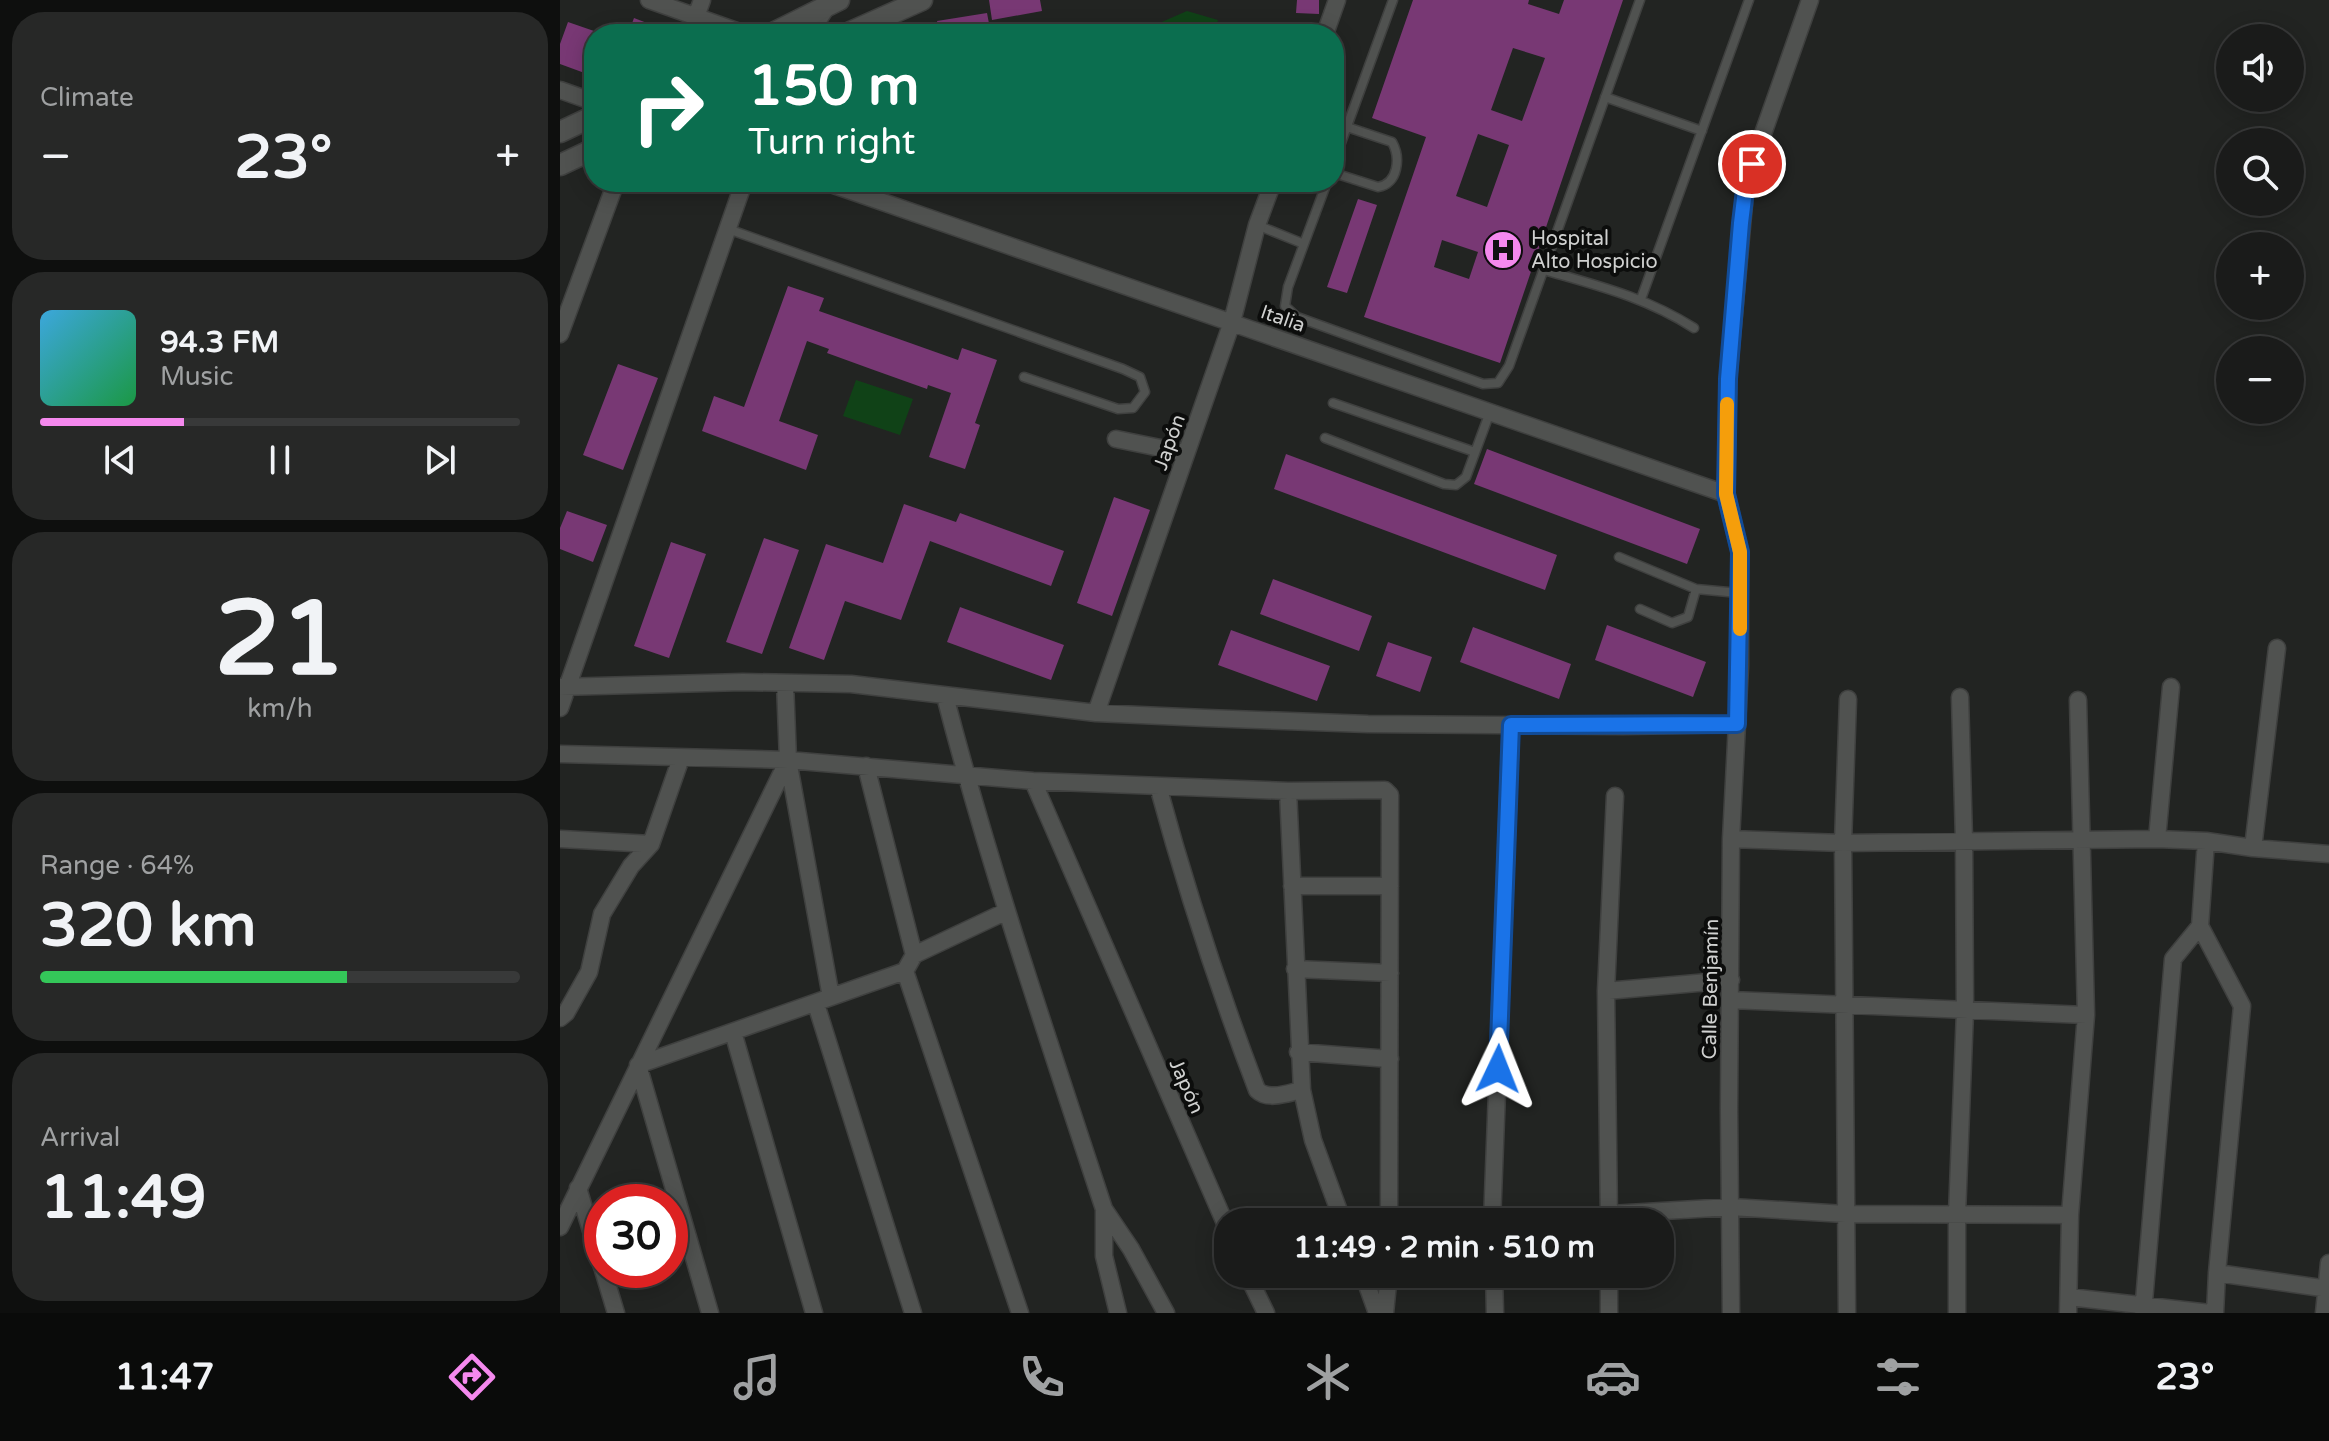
<!DOCTYPE html>
<meta charset="utf-8">
<style>
:root{--surface:#1a1b1a;--page:#272827;--text:#f1f3f6;--muted:#9fa1a2;--line:#383939;--accent:#f589ee}
body{margin:0;font-family:"Varela Round",sans-serif;background:var(--page);color:var(--text);height:100vh;display:flex;flex-direction:column;font-size:30px;white-space:nowrap}
*{box-sizing:border-box;margin:0}
p{font-size:26px;color:var(--muted)}
.icon{flex:none;width:44px;height:44px;fill:none;stroke:currentColor;stroke-width:2;stroke-linecap:round;stroke-linejoin:round}
.map{position:relative;flex:1;overflow:hidden}
.details{display:flex;flex-direction:column;gap:12px;padding:12px;background:#0e0f0e;width:560px}
.details>*{flex:none}
.banner{position:absolute;left:24px;top:24px;width:760px;height:168px;border-radius:32px;box-shadow:0 4px 20px #0003,0 0 0 2px var(--line);background:#0b6e4f;color:#fff;overflow:hidden}
.fabs{position:absolute;left:1656px;top:24px;display:grid;gap:16px}
.fabs a{display:grid;place-items:center;width:88px;height:88px;border-radius:50%;background:var(--surface);box-shadow:0 4px 20px #0003,0 0 0 2px var(--line);font-size:40px}
.speed{position:absolute;left:24px;top:1184px;display:flex;gap:16px;font-size:40px;font-weight:700;text-align:center}
.speed>*{display:grid;place-content:center;width:104px;height:104px;border-radius:50%;background:var(--surface);box-shadow:0 4px 20px #0003,0 0 0 2px var(--line);line-height:1}
.speed .limit{border:12px solid #d22;background:#fff;color:#111}
.pin{position:absolute;display:grid;place-items:center;width:68px;height:68px;color:#fff;margin:-34px;border:4px solid #fff;border-radius:50%;box-shadow:0 2px 8px #0007}
.me{position:absolute;width:88px;margin:-44px;rotate:2deg;stroke-linejoin:round;filter:drop-shadow(0 0 6px #0008)}
.turn{display:flex;align-items:center;gap:28px;height:168px;padding:0 32px;font-size:36px}
.turn .icon{width:104px;height:104px;stroke-width:2.5}
.turn b{display:block;font-size:56px;line-height:68px}
.big{font-size:60px;font-weight:800;line-height:1.1}
.details .card{flex:1;display:flex;flex-direction:column;justify-content:center;gap:12px;min-width:0;padding:0 28px;border-radius:32px;background:var(--page)}
.details .dial{align-items:center;gap:0}
.dial b{font-size:104px;line-height:1}
.song{display:flex;align-items:center;gap:24px}
.cover{width:96px;height:96px;border-radius:12px;background:linear-gradient(135deg,hsl(200 70% 55%),hsl(140 70% 35%))}
.played{height:8px;border-radius:4px;background:linear-gradient(90deg,var(--accent) 30%,var(--line) 30%)}
.keys{display:flex;justify-content:space-around;direction:ltr}
.heat{display:flex;justify-content:space-between;align-items:center;font-size:44px;direction:ltr}
.charge{height:12px;border-radius:6px;background:linear-gradient(90deg,#34c759 64%,var(--line) 0)}
.trip{position:absolute;left:654px;top:1208px;width:460px;height:80px;border-radius:32px;background:var(--surface);box-shadow:0 4px 20px #0003,0 0 0 2px var(--line);font-weight:800;line-height:80px;text-align:center}
.tabs{display:flex;height:128px;justify-content:space-around;align-items:center;background:#0a0b0a;color:var(--muted)}
.tabs .icon{width:56px;height:56px}
.tabs .active{color:var(--accent)}
.tabs b{font-size:36px;color:var(--text)}
main{display:flex;flex:1;min-height:0}
.map>svg:first-child{display:block}
.green{fill:#104217}
.building{fill:#783874;fill-rule:evenodd}
.lines{fill:none;stroke-linecap:round;stroke-linejoin:round}
.service-casing{stroke:#3f403f;stroke-width:11}
.minor-casing{stroke:#3f403f;stroke-width:19}
.tertiary-casing{stroke:#3f403f;stroke-width:23}
.service{stroke:#505250;stroke-width:8}
.minor{stroke:#505250;stroke-width:16}
.tertiary{stroke:#505250;stroke-width:20}
.route-casing{stroke:#114b97;stroke-width:20}
.route{stroke:#1a73e8;stroke-width:14}
.slow{stroke:#f59e0b;stroke-width:14}
.labels{text-anchor:middle;stroke-width:8;stroke-linejoin:round;paint-order:stroke}
.poi-label{font-size:20px;fill:#d0d1d0;stroke:#0c0d0c;text-anchor:start}
.street-label{font-size:20px;fill:#d0d1d0;stroke:#0c0d0c}
</style>
<main>
<section class="details">
<div class="card"><p>Climate</p>
<div class="heat"><a>−</a><b class="big">23°</b><a>+</a></div>
</div>
<div class="card">
<div class="song"><i class="cover"></i><div><b>94.3 FM</b><p>Music</p></div></div>
<div class="played"></div>
<div class="keys"><svg class="icon" aria-label="previous" viewBox="0 0 24 24"><path d="M18 5L8 12l10 7zM5 5v14"/></svg><svg class="icon" aria-label="pause" viewBox="0 0 24 24"><path d="M8 5v14M16 5v14"/></svg><svg class="icon" aria-label="next" viewBox="0 0 24 24"><path d="M6 5l10 7-10 7zM19 5v14"/></svg></div>
</div>
<div class="card dial"><b>21</b><p>km/h</p></div>
<div class="card"><p>Range · 64%</p><b class="big">320 km</b><div class="charge"></div></div>
<div class="card"><p>Arrival</p><b class="big">11:49</b></div>
</section>
<div class="map">
<svg width="1769" height="1313" viewBox="0 0 1769 1313">
<rect width="100%" height="100%" fill="#222422"/>
<path class="green" d="M627,11L658,20L654,34H574Z
M296,380L353,399L340,435L283,416Z"/>
<path class="building" d="M429,0H480L482,11L432,20Z
M737,0H759V14L736,13Z
M853,0H969L968,4L999,14L1004,0H1063L940,363L804,317L866,137L812,118ZM953,48L985,58L962,121L931,110ZM918,134L949,145L927,207L896,196ZM882,240L918,252L909,279L874,267Z
M427,13L431,34H380L377,21Z
M74,18L113,33V34H68Z
M8,22L34,31V48L30,60L34,61V65L30,75L0,64V44Z
M798,199L817,205L787,293L767,287Z
M228,286L264,298L259,311L336,338L398,360L402,348L437,360L415,423L420,425L405,469L369,457L391,393L368,385L367,389L311,369L267,353L269,349L247,341L219,421L258,435L246,470L142,431L154,396L184,407Z
M58,364L98,378L63,470L23,455Z
M927,449L1140,529L1127,564L914,484Z
M726,454L997,555L985,590L714,489Z
M554,497L590,510L552,616L517,603Z
M344,504L396,522L400,513L504,551L491,586L370,541L341,620L285,601L264,660L229,648L266,544L323,563Z
M7,511L47,525L33,562L0,549V528Z
M204,538L239,550L202,654L166,642Z
M111,542L146,554L109,658L74,646Z
M713,579L812,616L799,651L700,614Z
M400,607L504,645L491,680L387,642Z
M1047,625L1146,662L1133,697L1035,660Z
M913,627L1011,664L999,699L900,662Z
M671,630L770,666L757,701L658,665Z
M828,642L872,657L860,692L816,676Z"/>
<g class="lines">
<g class="service-casing">
<path id="service" d="M1045,97L1142,131
M774,162L833,0
M774,173L818,187C838,184 841,158 832,142L787,127
M767,182L728,287L725,306L737,317L923,384L938,383L949,366L1080,0
M697,225L744,244
M168,229L563,369L580,377L585,392L573,408L558,409L464,377
M984,270C1039,286 1085,297 1134,328
M1081,299L1189,0
M773,403L915,452
M765,438L884,484L896,485L906,477L930,412
M1059,557L1136,589L1179,593
M1080,609L1112,623L1128,617L1136,589"/>
</g>
<g class="minor-casing">
<path id="minor" d="M89,0L185,34
M136,17L142,0
M249,34L268,5
M765,34L777,0
M0,90L34,102
M265,182L1166,494
M0,334L56,182
M556,439L625,453
M225,683L228,760L271,997
M0,687L183,682L291,684L536,713L646,718L808,724L1063,726L1177,724
M385,696C430,869 488,1039 544,1209V1256L558,1313
M0,708L184,182
M536,713L672,322L697,225L713,182
M0,754L228,760L473,781L728,791L825,790L830,795L829,1222
M306,766L354,955
M473,781L668,1230
M598,786C626,889 659,990 697,1090C708,1101 728,1093 742,1090
M728,791L742,1090L753,1140L783,1222
M1,839L91,844
M1171,839L1283,843L1597,839L1646,841L1693,848L1769,854
M1597,839L1611,687
M1693,848L1717,648
M732,886H830
M1640,926L1682,1006L1657,1273L1655,1313
M735,969L830,973
M345,971L460,1313
M1046,991L1171,980
M1171,1000L1526,1015
M256,1004L353,1313
M0,1018L6,1013L29,972L42,914L71,866L91,844L121,758
M173,1032L254,1313
M738,1052L830,1059
M18,1188L42,1267
M544,1209L571,1249L606,1313
M1049,1220L1046,991L1055,796
M932,1221L1171,1207L1285,1214L1510,1215
M932,1222L951,725
M0,1227L228,760
M43,1270L56,1313
M1657,1273L1769,1289
M687,1274L706,1313
M803,1274L817,1313
M934,1274L935,1313
M1049,1274V1313
M1509,1297L1650,1313
M150,1313L78,1065L345,971L354,955L447,911
M825,1313L829,1274
M1171,1313L1169,1110L1171,839L1180,666V552L1166,494L1168,379L1186,182L1250,0
M1287,1313L1283,843L1288,699
M1397,1313V1214L1405,1011L1404,840L1400,697
M1508,1313L1510,1215L1526,1015L1518,700
M1583,1313L1613,959L1640,926L1646,841
M1764,1313L1769,1263"/>
</g>
<g class="tertiary-casing">
<path id="tertiary" d="M211,34L279,0
M286,34L362,0
M0,132L34,116
M0,165L34,149"/>
</g>
<use href="#service" class="service"/>
<use href="#minor" class="minor"/>
<use href="#tertiary" class="tertiary"/>
</g>
<g class="lines">
<g class="route-casing">
<path id="route" d="M938,1069L951,725L1177,724L1180,552L1166,494L1168,379L1181,223L1186,182L1192,164"/>
</g>
<use href="#route" class="route"/>
<path class="slow" d="M1167,404L1166,494L1180,552V629"/>
</g>
<defs>
<g id="hospital-disc" transform="scale(2)"><circle r="9.5" fill="#f589ee" stroke="#0c0d0c"/><path d="M-5-5h3v3.5h4V-5h3V5h-3V1.5h-4V5h-3Z" fill="#111"/></g>
</defs>
<g fill-rule="evenodd">
<use href="#hospital-disc" x="943" y="250"/>
</g>
<g class="labels">
<g class="poi-label">
<text x="971" y="245">Hospital<tspan x="971" dy="23">Alto Hospicio</tspan></text>
</g>
<g class="street-label">
<text transform="translate(723 318) rotate(19)" y="7">Italia</text>
<text transform="translate(609 442) rotate(-70)" y="7">Japón</text>
<text transform="translate(1150 989) rotate(-89)" y="7">Calle Benjamín</text>
<text transform="translate(627 1086) rotate(66)" y="7">Japón</text>
</g>
</g>
</svg>
<div class="fabs">
<a><svg class="icon" aria-label="sound" viewBox="0 0 24 24"><path d="M4 9h4l5-4v14l-5-4H4zM17 9q2 3 0 6"/></svg></a>
<a><svg class="icon" aria-label="search" viewBox="0 0 24 24"><circle cx="10" cy="10" r="6"/><path d="M15 15l6 6"/></svg></a>
<a>+</a>
<a>−</a>
</div>
<div class="speed"><div class="limit">30</div></div>
<div class="pin" style="left:1192px;top:164px;background:#d93025"><svg class="icon" aria-label="arrive" viewBox="0 0 24 24"><path d="M6 21V4h12l-3 4 3 4H6"/></svg></div>
<svg class="me" style="left:938px;top:1069px" viewBox="-20 -20 40 40"><path d="M0-17L14 15 0 8-14 15z" fill="#1a73e8" stroke="#fff" stroke-width="4"/></svg>
<div class="trip">11:49 · 2 min · 510 m</div>
<div class="banner">
<div class="turn"><svg class="icon" aria-label="right" viewBox="0 0 24 24"><path d="M7 20v-9h11M14 6l5 5-5 5"/></svg><div><b>150 m</b>Turn right</div></div>
</div>
</div>
</main>
<nav class="tabs">
<b>11:47</b>
<svg class="icon active" aria-label="directions" viewBox="0 0 24 24"><path d="M12 3l9 9-9 9-9-9zM9 14v-3h6M13 9l2 2-2 2"/></svg>
<svg class="icon" aria-label="music" viewBox="0 0 24 24"><path d="M9 18V5l10-2v13"/><circle cx="6" cy="18" r="3"/><circle cx="16" cy="16" r="3"/></svg>
<svg class="icon" aria-label="phone" viewBox="0 0 24 24"><path d="M5 4h4l2 5-3 2q2 4 5 5l2-3 5 2v4C11 20 4 13 5 4z"/></svg>
<svg class="icon" aria-label="climate" viewBox="0 0 24 24"><path d="M12 3v18M4 7l16 10M4 17L20 7"/></svg>
<svg class="icon" aria-label="car" viewBox="0 0 24 24"><path d="M5 17H2v-5l4-1 3-4h7l3 4 3 1v5h-3M9 17h6M6 11h13"/><circle cx="7" cy="17" r="2"/><circle cx="17" cy="17" r="2"/></svg>
<svg class="icon" aria-label="filters" viewBox="0 0 24 24"><path d="M4 7h16M4 17h16"/><circle cx="9" cy="7" r="2"/><circle cx="15" cy="17" r="2"/></svg>
<b>23°</b>
</nav>
